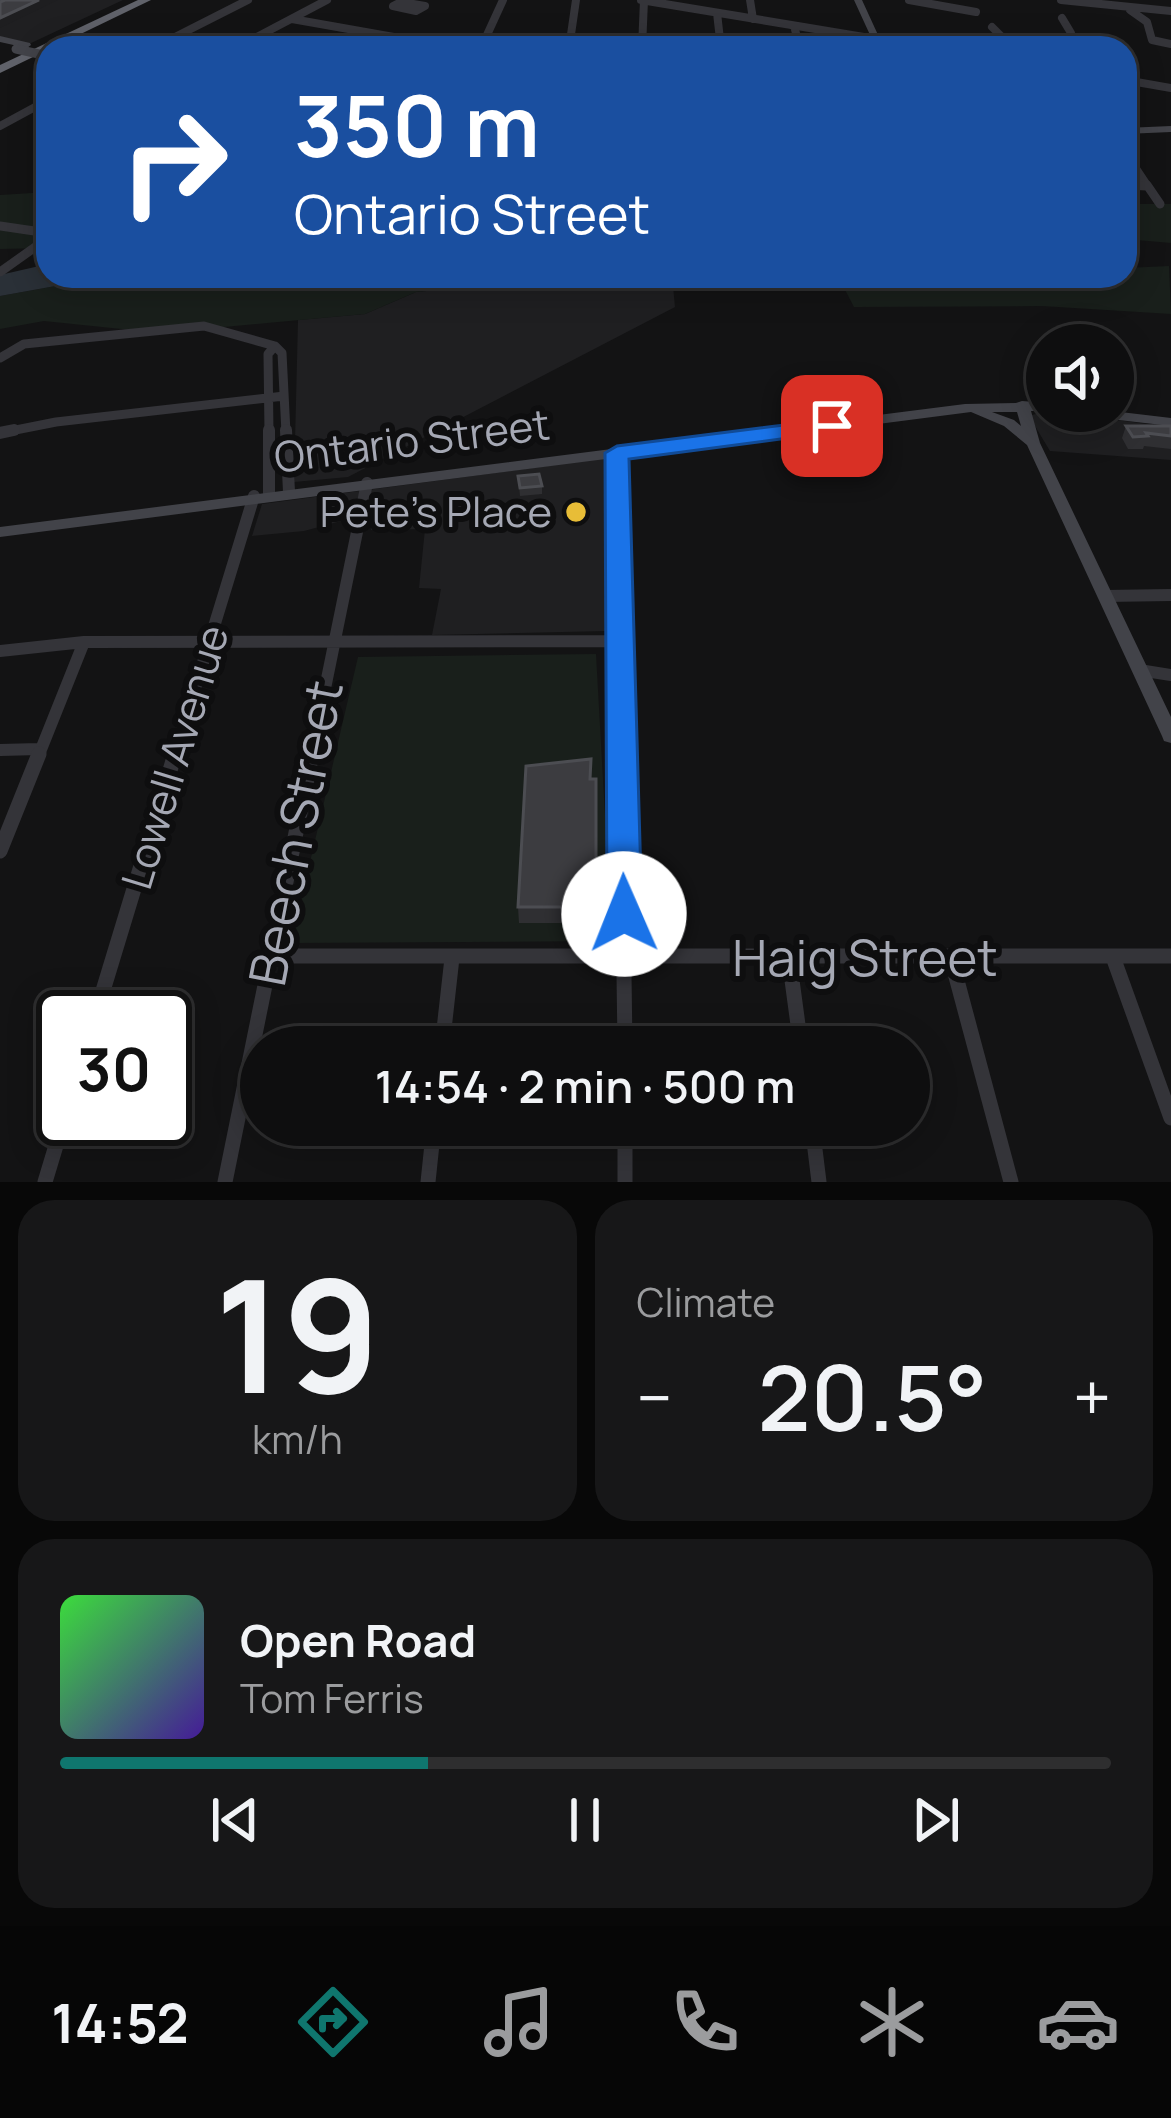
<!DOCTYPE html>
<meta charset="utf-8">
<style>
:root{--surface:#0e0e0f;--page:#171718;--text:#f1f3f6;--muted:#9b9c9e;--line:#2e2e2f;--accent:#0f766e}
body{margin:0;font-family:Manrope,sans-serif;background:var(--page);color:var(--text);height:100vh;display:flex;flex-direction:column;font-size:45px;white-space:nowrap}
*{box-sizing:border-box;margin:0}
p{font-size:39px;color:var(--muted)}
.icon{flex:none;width:66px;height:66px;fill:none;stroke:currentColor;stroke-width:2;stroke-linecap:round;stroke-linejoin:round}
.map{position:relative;height:1182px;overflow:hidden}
.drawer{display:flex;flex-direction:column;gap:18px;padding:18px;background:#080808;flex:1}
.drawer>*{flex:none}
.top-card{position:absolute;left:36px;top:36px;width:1101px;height:252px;border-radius:36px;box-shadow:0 6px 30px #0003,0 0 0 3px var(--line);background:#1a4fa0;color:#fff;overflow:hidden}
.controls{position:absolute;left:1026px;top:324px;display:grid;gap:24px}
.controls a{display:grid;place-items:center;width:108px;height:108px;border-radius:50%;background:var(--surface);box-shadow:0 6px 30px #0003,0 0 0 3px var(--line);font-size:60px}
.speed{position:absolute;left:36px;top:990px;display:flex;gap:24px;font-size:60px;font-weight:700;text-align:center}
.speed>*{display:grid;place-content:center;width:156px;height:156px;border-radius:50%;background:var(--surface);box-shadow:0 6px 30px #0003,0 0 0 3px var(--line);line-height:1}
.speed .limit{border:6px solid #111;border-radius:18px;background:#fff;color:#111}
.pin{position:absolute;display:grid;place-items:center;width:102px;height:102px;color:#fff;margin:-51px;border-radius:24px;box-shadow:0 6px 18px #0006}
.me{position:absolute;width:132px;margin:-66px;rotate:359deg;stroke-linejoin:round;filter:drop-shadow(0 0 9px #0008)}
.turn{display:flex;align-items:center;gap:42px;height:252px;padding:0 60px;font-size:54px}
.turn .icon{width:156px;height:156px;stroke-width:2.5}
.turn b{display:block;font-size:84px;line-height:102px}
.big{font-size:90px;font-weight:600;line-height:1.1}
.drawer .tile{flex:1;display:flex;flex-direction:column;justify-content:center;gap:18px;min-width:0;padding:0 42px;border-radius:36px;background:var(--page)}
.drawer .dial{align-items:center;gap:0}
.dial b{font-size:156px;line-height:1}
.song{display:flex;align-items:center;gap:36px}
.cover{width:144px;height:144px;border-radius:18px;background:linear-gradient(135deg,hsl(120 70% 55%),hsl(260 70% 35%))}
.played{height:12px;border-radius:6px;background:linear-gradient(90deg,var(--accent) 35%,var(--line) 35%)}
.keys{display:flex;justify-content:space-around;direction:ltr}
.heat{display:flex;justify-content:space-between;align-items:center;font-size:66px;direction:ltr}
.drawer .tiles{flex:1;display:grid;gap:18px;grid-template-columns:1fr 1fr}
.tile:last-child{grid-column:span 2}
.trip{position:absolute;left:240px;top:1026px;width:690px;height:120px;border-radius:60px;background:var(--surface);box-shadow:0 6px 30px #0003,0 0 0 3px var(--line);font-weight:600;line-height:120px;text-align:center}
.menu{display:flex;height:192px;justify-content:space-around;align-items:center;background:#060606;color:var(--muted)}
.menu .icon{width:84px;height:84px}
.menu .current{color:var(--accent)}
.menu b{font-size:54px;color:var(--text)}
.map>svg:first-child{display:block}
.built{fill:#1f1f21}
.green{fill:#191f1b}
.water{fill:#2a3037}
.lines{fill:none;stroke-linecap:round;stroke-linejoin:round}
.street-far3{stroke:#343439;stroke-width:8}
.street-far2{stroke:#343439;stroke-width:9}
.street-far1{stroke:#343439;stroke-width:12}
.street{stroke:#343439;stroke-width:15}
.secondary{fill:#424349;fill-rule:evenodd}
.highway{fill:#60626a;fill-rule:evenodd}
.secondary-bridge{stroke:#424349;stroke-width:9}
.wall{fill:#2f2f32}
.shaded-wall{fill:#1e1e20}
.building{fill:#3c3c40;stroke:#4c4d52;stroke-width:3}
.route{fill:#1a73e8;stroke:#114b97;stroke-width:3}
.poi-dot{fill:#e8bd37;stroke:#0e0e0f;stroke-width:4.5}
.labels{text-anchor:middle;stroke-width:12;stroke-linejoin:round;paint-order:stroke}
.street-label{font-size:42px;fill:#a5a8b4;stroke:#0e0e0f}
.poi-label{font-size:42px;fill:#a5a8b4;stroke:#0e0e0f;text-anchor:end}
.near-street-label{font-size:51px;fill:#a5a8b4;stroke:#0e0e0f}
</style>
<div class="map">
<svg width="1171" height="1182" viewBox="0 0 1171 1182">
<rect width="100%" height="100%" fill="#131314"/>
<path class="built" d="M11,0H123L29,44L0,37V5Z
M663,276H672L675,307L348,477L294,482L298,320L365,314L416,292L539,279L638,284Z
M1045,411L1171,427V460L1050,451L1029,416Z
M607,458L611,523L606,631L432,635L441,589L419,588L425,529L371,530V518H352L304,531L252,536L262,504Z"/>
<path class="green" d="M48,192V248L0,249V195Z
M1125,204H1171V243L1125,239Z
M1169,266L1171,314L1042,306L854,307L843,286L710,276H1125V268Z
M111,276H663L638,284L539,279L416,292L365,314L160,333L44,321L0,329V296Z
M596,654L612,941L291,943L358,657Z"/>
<path class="water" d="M48,264V276H111L0,296V275Z"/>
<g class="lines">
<path class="street-far3" d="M641,0L930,48
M750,0L753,19
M909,0L976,12
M1061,0L1171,11
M402,2L425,6L416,11L393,6L405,0
M1130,10L1147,22L1152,40L1171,44
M717,13L721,48
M1062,18L1071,33V48
M292,19L456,48
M794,26L800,48
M992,27L1013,48
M204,48L173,38L248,0
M236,48L327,0
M481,48L503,0
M569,48L576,0
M642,48L644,0
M1125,80L1171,88
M0,126L48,100
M1125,152L1149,188
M1125,185L1147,186"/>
<path class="street-far2" d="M1125,185L1147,186
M1147,185L1160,204
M0,226L48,233
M0,272L48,238
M275,346L282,353L286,433
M0,358L24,344L204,326L275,346
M0,433L56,422L284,396
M269,433L268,354L275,346"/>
<path class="street-far1" d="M269,430V495
M286,430L289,492
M0,433L14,430
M617,453L621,757
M1105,596L1171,595
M0,651L84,642L620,641
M1139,670L1171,675
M0,750L39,749
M38,757L84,642
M174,757L254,496
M311,757L367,483"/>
<path class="street" d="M621,754L625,1047
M0,851L39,754
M271,956H1171
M1113,957L1171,1118
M789,958L801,1047
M951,958L1011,1182
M95,1017L175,754
M442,1047L452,958
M625,1125V1182
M812,1125L819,1182
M45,1182L64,1119
M225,1182L312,754
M428,1182L434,1125"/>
<path class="secondary" d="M0,0H6L0,3Z
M854,0H862L884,48H876Z
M0,36L30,43L31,45L27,48L0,42Z
M1171,126V132L1125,134V128Z
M1022,401L1047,403L1048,411H1031L1040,443L1171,717V743L1164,741L1162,736L1027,445L1004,426L971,412L0,537V527L965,404L1016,403ZM992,412H1017L1021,426L1014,420Z
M1068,411H1112L1171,418V426L1075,415Z"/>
<path class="highway" d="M138,0H151L0,73V65Z"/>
<path class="secondary-bridge" d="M16,49L48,56"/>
</g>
<path class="wall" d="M1126,426H1171V449L1144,446L1143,449H1128L1122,438Z
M518,476L542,486V494L520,496Z
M591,779H596L595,923H519L518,907Z"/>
<path class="shaded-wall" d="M39,0H58L0,28V18Z"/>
<path class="building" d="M5,0H39L0,18V2Z
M1126,426H1171V436L1146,433L1148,436L1133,437Z
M539,474L542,486L520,488L518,476Z
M591,759L590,779H596V907H518L526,766Z"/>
<path class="route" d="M832,419L841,421V431L629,459L642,914L637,925L624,929L612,925L607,914L605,453L617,446Z"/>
<circle class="poi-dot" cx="576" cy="512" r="12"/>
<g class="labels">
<g class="street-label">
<text transform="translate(412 441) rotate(-7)" y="15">Ontario Street</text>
<text transform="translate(175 757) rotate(-73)" y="15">Lowell Avenue</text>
</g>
<g class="poi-label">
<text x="552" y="527">Pete's Place</text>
</g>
<g class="near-street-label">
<text transform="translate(296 833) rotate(-79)" y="18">Beech Street</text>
<text x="865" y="976">Haig Street</text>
</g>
</g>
</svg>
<div class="controls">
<a><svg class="icon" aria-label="sound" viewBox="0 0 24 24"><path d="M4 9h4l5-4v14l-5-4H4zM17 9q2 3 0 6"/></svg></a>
</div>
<div class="speed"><div class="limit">30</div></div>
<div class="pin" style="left:832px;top:426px;background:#d93025"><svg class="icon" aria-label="arrive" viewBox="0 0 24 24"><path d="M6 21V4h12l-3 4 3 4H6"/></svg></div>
<svg class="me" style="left:624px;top:914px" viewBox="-20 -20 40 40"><circle r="19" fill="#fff"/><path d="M0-13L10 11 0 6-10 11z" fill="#1a73e8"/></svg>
<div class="trip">14:54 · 2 min · 500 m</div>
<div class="top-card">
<div class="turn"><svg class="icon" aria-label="right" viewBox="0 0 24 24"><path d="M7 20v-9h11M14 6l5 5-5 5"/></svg><div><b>350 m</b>Ontario Street</div></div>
</div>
</div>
<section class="drawer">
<div class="tiles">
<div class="tile dial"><b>19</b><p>km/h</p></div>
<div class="tile"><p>Climate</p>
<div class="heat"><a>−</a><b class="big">20.5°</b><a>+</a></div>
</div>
<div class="tile">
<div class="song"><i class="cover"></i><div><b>Open Road</b><p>Tom Ferris</p></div></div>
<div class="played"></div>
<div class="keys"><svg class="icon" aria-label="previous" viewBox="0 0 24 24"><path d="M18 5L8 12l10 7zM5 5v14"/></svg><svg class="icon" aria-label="pause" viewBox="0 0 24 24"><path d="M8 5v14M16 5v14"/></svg><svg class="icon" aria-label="next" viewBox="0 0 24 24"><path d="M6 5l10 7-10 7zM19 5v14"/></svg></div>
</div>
</div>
</section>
<nav class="menu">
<b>14:52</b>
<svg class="icon current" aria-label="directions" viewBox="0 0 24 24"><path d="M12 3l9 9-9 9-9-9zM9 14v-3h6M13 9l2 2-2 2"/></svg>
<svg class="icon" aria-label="music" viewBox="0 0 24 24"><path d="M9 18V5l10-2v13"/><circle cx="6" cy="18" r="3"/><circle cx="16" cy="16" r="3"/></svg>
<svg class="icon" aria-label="phone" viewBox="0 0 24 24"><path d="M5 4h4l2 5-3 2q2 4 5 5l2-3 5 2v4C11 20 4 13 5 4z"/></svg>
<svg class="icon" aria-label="climate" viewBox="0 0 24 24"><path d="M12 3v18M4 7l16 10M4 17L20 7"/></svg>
<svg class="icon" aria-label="car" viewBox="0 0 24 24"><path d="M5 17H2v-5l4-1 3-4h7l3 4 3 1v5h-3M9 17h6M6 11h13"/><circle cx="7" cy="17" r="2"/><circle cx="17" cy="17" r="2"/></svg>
</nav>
